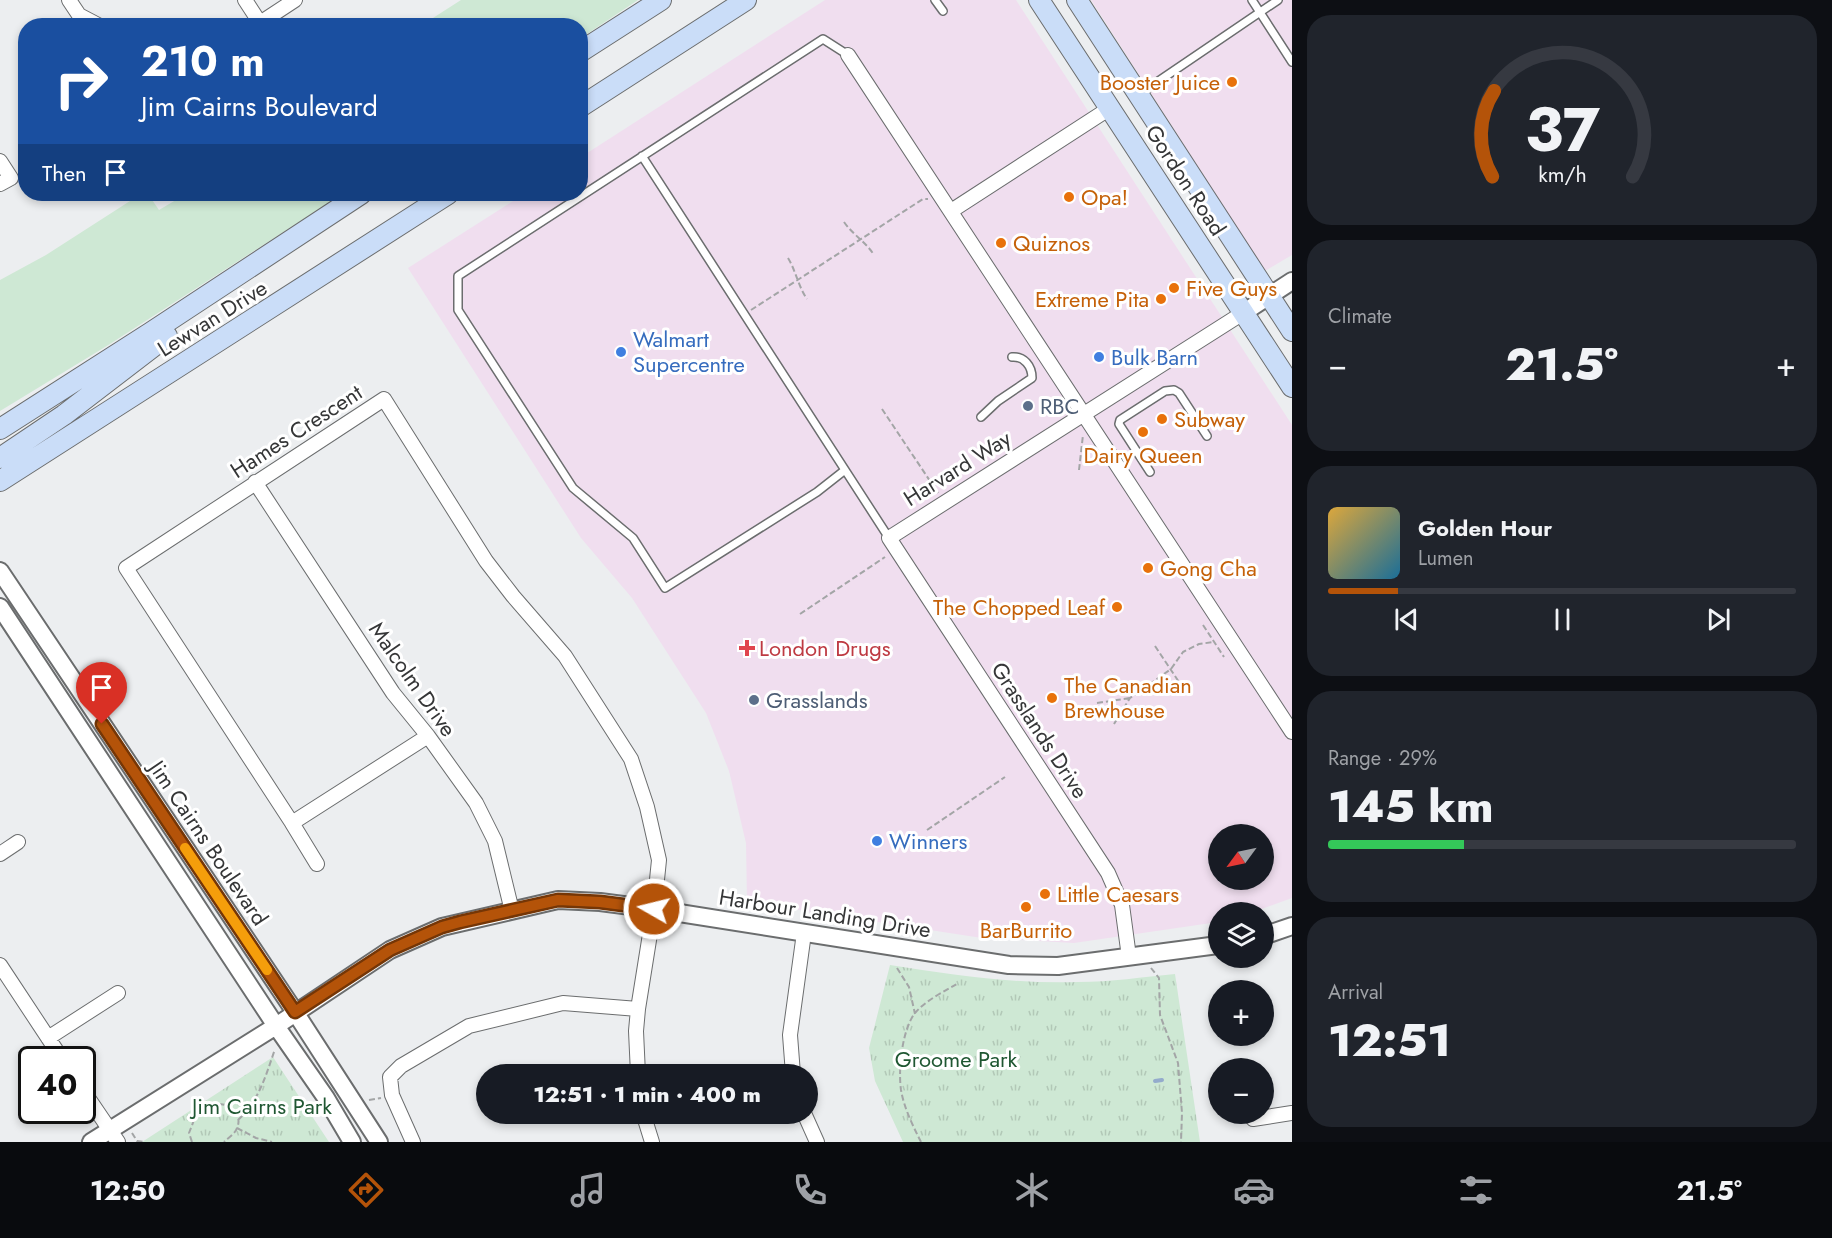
<!DOCTYPE html>
<meta charset="utf-8">
<style>
:root{--surface:#171b24;--page:#20242c;--text:#f1f3f6;--muted:#9ea1a6;--line:#363941;--accent:#b45309}
body{margin:0;font-family:Jost,sans-serif;background:var(--page);color:var(--text);height:100vh;display:flex;flex-direction:column;font-size:22px;white-space:nowrap}
*{box-sizing:border-box;margin:0}
p{font-size:20px;color:var(--muted)}
.icon{flex:none;width:33px;height:33px;fill:none;stroke:currentColor;stroke-width:2;stroke-linecap:round;stroke-linejoin:round}
.map{position:relative;flex:1;overflow:hidden}
.sheet{display:flex;flex-direction:column;gap:15px;padding:15px;background:#0d0f14;width:540px}
.sheet>*{flex:none}
.banner{position:absolute;left:18px;top:18px;width:570px;height:183px;border-radius:24px;box-shadow:0 3px 9px #0003;background:#1a4fa0;color:#fff;overflow:hidden}
.needle{width:39px;rotate:237deg}
.controls{position:absolute;left:1208px;top:824px;display:grid;gap:12px}
.controls a{display:grid;place-items:center;width:66px;height:66px;border-radius:50%;background:var(--surface);box-shadow:0 3px 9px #0003;font-size:30px}
.speed{position:absolute;left:18px;top:1046px;display:flex;gap:12px;font-size:30px;font-weight:700;text-align:center}
.speed>*{display:grid;place-content:center;width:78px;height:78px;border-radius:50%;background:var(--surface);box-shadow:0 3px 9px #0003;line-height:1}
.speed .limit{border:3px solid #111;border-radius:9px;background:#fff;color:#111}
.pin{position:absolute;display:grid;place-items:center;width:51px;height:51px;color:#fff;margin:-62px -26px;border-radius:50% 50% 50% 0;rotate:-45deg;box-shadow:0 0 6px #0007}
.pin .icon{rotate:45deg}
.me{position:absolute;width:66px;margin:-33px;rotate:278deg;stroke-linejoin:round;filter:drop-shadow(0 0 4px #0008)}
.turn{display:flex;align-items:center;gap:21px;height:126px;padding:0 24px;font-size:27px}
.turn .icon{width:78px;height:78px;stroke-width:2.5}
.turn b{display:block;font-size:42px;line-height:51px}
.then{display:flex;align-items:center;height:57px;padding:0 24px;background:#0003;gap:12px;font-size:22px}
.big{font-size:45px;font-weight:800;line-height:1.1}
.sheet .card{flex:1;display:flex;flex-direction:column;justify-content:center;gap:9px;min-width:0;padding:0 21px;border-radius:24px;background:var(--page)}
.sheet .dial{align-items:center;gap:0}
.dial svg{height:156px;overflow:visible;fill:none;stroke:var(--line);stroke-width:7;stroke-linecap:round;text-anchor:middle}
.dial text{fill:var(--text);stroke:none}
.song{display:flex;align-items:center;gap:18px}
.cover{width:72px;height:72px;border-radius:9px;background:linear-gradient(135deg,hsl(40 70% 55%),hsl(200 70% 35%))}
.played{height:6px;border-radius:3px;background:linear-gradient(90deg,var(--accent) 15%,var(--line) 15%)}
.keys{display:flex;justify-content:space-around;direction:ltr}
.heat{display:flex;justify-content:space-between;align-items:center;font-size:33px;direction:ltr}
.charge{height:9px;border-radius:4px;background:linear-gradient(90deg,#34c759 29%,var(--line) 0)}
.trip{position:absolute;left:476px;top:1064px;width:342px;height:60px;border-radius:30px;background:var(--surface);box-shadow:0 3px 9px #0003;font-weight:800;line-height:60px;text-align:center}
.dock{display:flex;height:96px;justify-content:space-around;align-items:center;background:#090b0e;color:var(--muted)}
.dock .icon{width:42px;height:42px}
.dock .active{color:var(--accent)}
.dock b{font-size:27px;color:var(--text)}
main{display:flex;flex:1;min-height:0}
.map>svg:first-child{display:block}
.commercial{fill:#f0deef;fill-rule:evenodd}
.grass{fill:#cee8d4}
.park{fill:url(#park-tufts)}
.lines{fill:none;stroke-linecap:round;stroke-linejoin:round}
.stream{stroke:#94abcc;stroke-width:4}
.service-casing{stroke:#6b6d6e;stroke-width:10}
.minor-casing{stroke:#6b6d6e;stroke-width:16}
.tertiary-casing{stroke:#6b6d6e;stroke-width:20}
.secondary-casing{stroke:#6b6d6e;stroke-width:22}
.path{stroke:#a3a5a6;stroke-width:2;stroke-dasharray:6 3;stroke-linecap:butt}
.service{stroke:#fff;stroke-width:7}
.minor{stroke:#fff;stroke-width:14}
.tertiary{stroke:#fff;stroke-width:16}
.secondary{stroke:#caddf8;stroke-width:20}
.route-casing{stroke:#753606;stroke-width:15}
.route{stroke:#b45309;stroke-width:10}
.slow{stroke:#f59e0b;stroke-width:10}
.food-dot{fill:#e8710a;stroke:#fff;stroke-width:2}
.shop-dot{fill:#3f7fe0;stroke:#fff;stroke-width:2}
.service-dot{fill:#5c6f8a;stroke:#fff;stroke-width:2}
.health-dot{fill:#e0444e;stroke:#fff;stroke-width:2}
.labels{text-anchor:middle;stroke-width:6;stroke-linejoin:round;paint-order:stroke}
.food-label{font-size:22px;fill:#c56008;stroke:#fff;text-anchor:start}
.street-label{font-size:22px;fill:#353637;stroke:#fff}
.shop-label{font-size:22px;fill:#366cbe;stroke:#fff;text-anchor:start}
.service-label{font-size:22px;fill:#4e5e75;stroke:#fff;text-anchor:start}
.health-label{font-size:22px;fill:#be3a42;stroke:#fff;text-anchor:start}
.park-label{font-size:22px;fill:#1f5732;stroke:#fff}
</style>
<main>
<div class="map">
<svg width="1292" height="1142" viewBox="0 0 1292 1142">
<defs>
<pattern id="park-tufts" width="24" height="20" patternUnits="userSpaceOnUse" patternTransform="scale(1.5)"><rect width="24" height="20" fill="#cee8d4"/><path d="M3 7l-1-3M5 7V3M7 7l1-3M15 17l-1-3M17 17v-4M19 17l1-3" fill="none" stroke="#b2c8b7"/></pattern>
</defs>
<rect width="100%" height="100%" fill="#eceef0"/>
<path class="commercial" d="M825,0H1016L1292,425V898L1253,912H1218V922L1074,943L982,938L747,902L746,843L729,771L706,713L632,598L581,538L408,268L524,194H580L581,157ZM1218,834H1263V879H1218Z
M1091,0H1292V255L1265,271Z"/>
<path class="grass" d="M461,0H638L581,38L580,26L422,25Z
M126,194H148L159,210L186,194H342L110,344L0,411V280L46,255L130,201Z"/>
<path class="park" d="M890,965C953,975 1015,984 1078,982C1111,982 1143,977 1175,974L1200,1142H903L875,1081L869,1048Z
M273,1057L329,1142H142Z"/>
<g class="lines">
<path class="stream" d="M1155,1081L1162,1080"/>
<g class="service-casing">
<path id="service" d="M935,0L943,11
M1252,0L1292,62
M1141,93L1278,0
M642,156L889,538
M981,417L998,401L1032,378C1032,366 1024,356 1012,357
M845,470L817,492L665,588L633,538L573,488L458,310V276L823,39L848,55
M1150,472L1119,424L1120,420L1165,391L1174,390L1179,393L1207,436"/>
</g>
<g class="minor-casing">
<path id="minor" d="M69,0L79,15L100,26
M245,0L260,23L295,0
M848,55L1292,732
M0,161L11,178L0,184
M951,211L1110,108
M255,482L393,693L428,736L476,803L495,841L512,911
M428,736L292,823L126,568L384,399L486,561L513,596L565,656L631,759L647,807L659,860L654,909L638,1009L636,1031L638,1074
M292,823L317,864
M0,854L18,842
M1129,957L1122,905L1108,873L889,538L1243,313
M0,965L62,1059
M48,1038L118,993
M793,1074L790,1035L804,933
M82,1089L118,1142
M643,1113L652,1142
M804,1113L817,1142
M1253,1119L1292,1113
M413,1142L392,1095L390,1077L401,1066L469,1026L563,1003L638,1009"/>
</g>
<g class="tertiary-casing">
<path id="tertiary" d="M1243,313L1292,281
M0,571L295,1012L379,1142
M0,607L276,1026L326,1098L352,1142
M1263,936L1292,926
M91,1142L276,1026L390,950L442,927L558,900L600,902L654,909L1009,965L1058,966L1218,945"/>
</g>
<g class="secondary-casing">
<path id="secondary" d="M1039,0L1292,387
M1077,0L1292,331
M580,52L661,0
M580,107L746,0
M0,429L150,333L361,194
M0,458L64,415L167,336
M0,481L448,194"/>
</g>
<path class="path" d="M844,222C853,235 866,242 874,255
M788,258C796,271 798,286 807,299
M751,310L923,199H928
M882,409L938,493
M1079,470L1083,435
M800,614L885,557
M1203,625L1224,657
M1155,646L1185,691
M1097,703L1130,698
M1114,724L1130,698L1171,669L1183,652L1199,644L1214,642
M927,830L1005,777
M897,968L909,987L915,1014
M1151,968L1159,978L1160,1015L1178,1063L1182,1113L1181,1142
M369,1100L381,1098
M238,1120C259,1101 266,1075 275,1049
M237,1128L256,1138L272,1142
M132,1133L137,1141L144,1142
M192,1142L189,1133L196,1115C202,1111 209,1105 217,1104C230,1103 243,1115 237,1128C235,1134 228,1138 224,1142
M921,1142C913,1126 904,1108 901,1090C898,1069 902,1030 915,1013C925,1001 943,992 957,984"/>
<use href="#service" class="service"/>
<use href="#minor" class="minor"/>
<use href="#tertiary" class="tertiary"/>
<use href="#secondary" class="secondary"/>
</g>
<g class="lines">
<g class="route-casing">
<path id="route" d="M102,724L295,1012L390,950L442,927L460,922L558,900L600,902L654,909"/>
</g>
<use href="#route" class="route"/>
<path class="slow" d="M185,848L267,970"/>
</g>
<g class="food-dot">
<circle cx="1232" cy="82" r="6"/>
<circle cx="1069" cy="197" r="6"/>
<circle cx="1001" cy="243" r="6"/>
<circle cx="1174" cy="288" r="6"/>
<circle cx="1161" cy="299" r="6"/>
<circle cx="1162" cy="419" r="6"/>
<circle cx="1143" cy="432" r="6"/>
<circle cx="1148" cy="568" r="6"/>
<circle cx="1117" cy="607" r="6"/>
<circle cx="1052" cy="698" r="6"/>
<circle cx="1045" cy="894" r="6"/>
<circle cx="1026" cy="907" r="6"/>
</g>
<g class="shop-dot">
<circle cx="621" cy="352" r="6"/>
<circle cx="1099" cy="357" r="6"/>
<circle cx="877" cy="841" r="6"/>
</g>
<g class="service-dot">
<circle cx="1028" cy="406" r="6"/>
<circle cx="754" cy="700" r="6"/>
</g>
<path class="health-dot" d="M744 639h6v6h6v6h-6v6h-6v-6h-6v-6h6z"/>
<g class="labels">
<g class="food-label">
<text x="1220" y="90" text-anchor="end">Booster Juice</text>
<text x="1081" y="205">Opa!</text>
<text x="1013" y="251">Quiznos</text>
<text x="1186" y="296">Five Guys</text>
<text x="1149" y="307" text-anchor="end">Extreme Pita</text>
<text x="1174" y="427">Subway</text>
<text x="1143" y="463" text-anchor="middle">Dairy Queen</text>
<text x="1160" y="576">Gong Cha</text>
<text x="1105" y="615" text-anchor="end">The Chopped Leaf</text>
<text x="1064" y="693">The Canadian<tspan x="1064" dy="25">Brewhouse</tspan></text>
<text x="1057" y="902">Little Caesars</text>
<text x="1026" y="938" text-anchor="middle">BarBurrito</text>
</g>
<g class="street-label">
<text transform="translate(1186 180) rotate(57)" y="8">Gordon Road</text>
<text transform="translate(212 318) rotate(-32)" y="8">Lewvan Drive</text>
<text transform="translate(296 431) rotate(-33)" y="8">Hames Crescent</text>
<text transform="translate(957 468) rotate(-32)" y="8">Harvard Way</text>
<text transform="translate(413 679) rotate(55)" y="8">Malcolm Drive</text>
<text transform="translate(1040 730) rotate(57)" y="8">Grasslands Drive</text>
<text transform="translate(209 843) rotate(56)" y="8">Jim Cairns Boulevard</text>
<text transform="translate(825 913) rotate(9)" y="8">Harbour Landing Drive</text>
</g>
<g class="shop-label">
<text x="633" y="347">Walmart<tspan x="633" dy="25">Supercentre</tspan></text>
<text x="1111" y="365">Bulk Barn</text>
<text x="889" y="849">Winners</text>
</g>
<g class="service-label">
<text x="1040" y="414">RBC</text>
<text x="766" y="708">Grasslands</text>
</g>
<g class="health-label">
<text x="759" y="656">London Drugs</text>
</g>
<g class="park-label">
<text x="956" y="1067">Groome Park</text>
<text x="262" y="1114">Jim Cairns Park</text>
</g>
</g>
</svg>
<div class="controls">
<a><svg class="needle" viewBox="-14 -14 28 28"><path d="M0-13l5 13h-10z" fill="#e53935"/><path d="M0 13l5-13h-10z" fill="#9ea1a6"/></svg></a>
<a><svg class="icon" aria-label="layers" viewBox="0 0 24 24"><path d="M12 4l9 5-9 5-9-5zM3 14l9 5 9-5"/></svg></a>
<a>+</a>
<a>−</a>
</div>
<div class="speed"><div class="limit">40</div></div>
<div class="pin" style="left:102px;top:724px;background:#d93025"><svg class="icon" aria-label="arrive" viewBox="0 0 24 24"><path d="M6 21V4h12l-3 4 3 4H6"/></svg></div>
<svg class="me" style="left:654px;top:909px" viewBox="-20 -20 40 40"><circle r="17" fill="#b45309" stroke="#fff" stroke-width="3"/><path d="M0-11L8 9 0 5-8 9z" fill="#fff"/></svg>
<div class="trip">12:51 · 1 min · 400 m</div>
<div class="banner">
<div class="turn"><svg class="icon" aria-label="right" viewBox="0 0 24 24"><path d="M7 20v-9h11M14 6l5 5-5 5"/></svg><div><b>210 m</b>Jim Cairns Boulevard</div></div>
<div class="then">Then<svg class="icon" aria-label="arrive" viewBox="0 0 24 24"><path d="M6 21V4h12l-3 4 3 4H6"/></svg></div>
</div>
</div>
<section class="sheet">
<div class="card dial"><svg viewBox="0 0 100 80">
<path d="M14 69A42 42 0 1 1 86 69"/>
<path d="M14 69A42 42 0 0 1 15 25" stroke="#b45309"/>
<text x="50" y="56" font-size="32" font-weight="700">37</text>
<text x="50" y="72" font-size="11">km/h</text>
</svg></div>
<div class="card"><p>Climate</p>
<div class="heat"><a>−</a><b class="big">21.5°</b><a>+</a></div>
</div>
<div class="card">
<div class="song"><i class="cover"></i><div><b>Golden Hour</b><p>Lumen</p></div></div>
<div class="played"></div>
<div class="keys"><svg class="icon" aria-label="previous" viewBox="0 0 24 24"><path d="M18 5L8 12l10 7zM5 5v14"/></svg><svg class="icon" aria-label="pause" viewBox="0 0 24 24"><path d="M8 5v14M16 5v14"/></svg><svg class="icon" aria-label="next" viewBox="0 0 24 24"><path d="M6 5l10 7-10 7zM19 5v14"/></svg></div>
</div>
<div class="card"><p>Range · 29%</p><b class="big">145 km</b><div class="charge"></div></div>
<div class="card"><p>Arrival</p><b class="big">12:51</b></div>
</section>
</main>
<nav class="dock">
<b>12:50</b>
<svg class="icon active" aria-label="directions" viewBox="0 0 24 24"><path d="M12 3l9 9-9 9-9-9zM9 14v-3h6M13 9l2 2-2 2"/></svg>
<svg class="icon" aria-label="music" viewBox="0 0 24 24"><path d="M9 18V5l10-2v13"/><circle cx="6" cy="18" r="3"/><circle cx="16" cy="16" r="3"/></svg>
<svg class="icon" aria-label="phone" viewBox="0 0 24 24"><path d="M5 4h4l2 5-3 2q2 4 5 5l2-3 5 2v4C11 20 4 13 5 4z"/></svg>
<svg class="icon" aria-label="climate" viewBox="0 0 24 24"><path d="M12 3v18M4 7l16 10M4 17L20 7"/></svg>
<svg class="icon" aria-label="car" viewBox="0 0 24 24"><path d="M5 17H2v-5l4-1 3-4h7l3 4 3 1v5h-3M9 17h6M6 11h13"/><circle cx="7" cy="17" r="2"/><circle cx="17" cy="17" r="2"/></svg>
<svg class="icon" aria-label="filters" viewBox="0 0 24 24"><path d="M4 7h16M4 17h16"/><circle cx="9" cy="7" r="2"/><circle cx="15" cy="17" r="2"/></svg>
<b>21.5°</b>
</nav>
